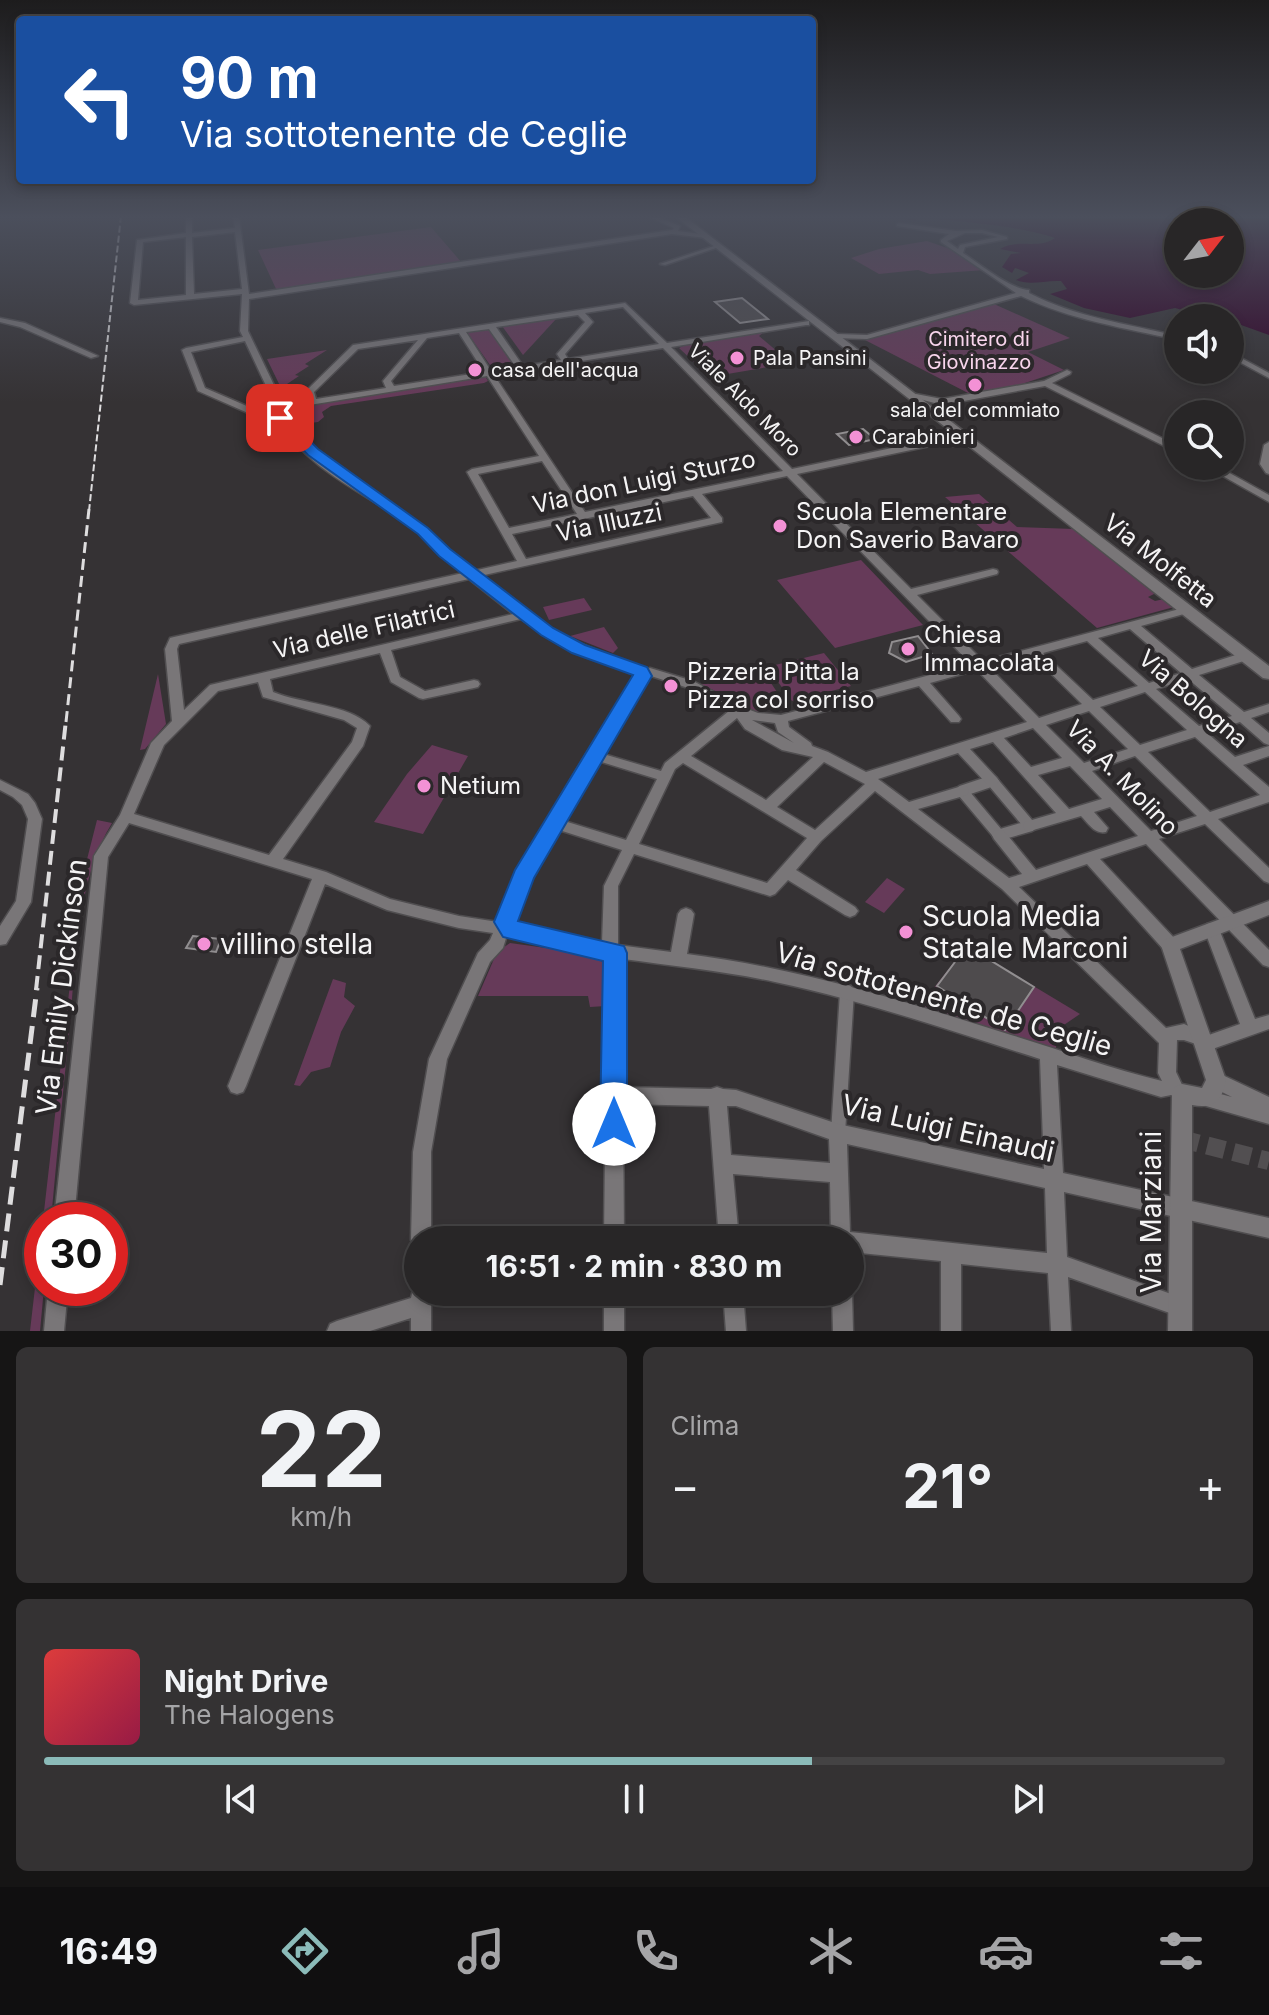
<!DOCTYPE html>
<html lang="it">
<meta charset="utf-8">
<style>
:root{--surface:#282627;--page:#343233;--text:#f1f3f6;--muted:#a5a5a7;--line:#444344;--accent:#8bbbb9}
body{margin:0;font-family:Inter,sans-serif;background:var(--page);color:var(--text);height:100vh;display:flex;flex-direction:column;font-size:30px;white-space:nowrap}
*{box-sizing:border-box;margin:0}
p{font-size:26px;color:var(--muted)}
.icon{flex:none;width:44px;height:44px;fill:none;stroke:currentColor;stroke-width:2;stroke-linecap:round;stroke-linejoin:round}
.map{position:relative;height:1331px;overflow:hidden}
.sheet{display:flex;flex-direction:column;gap:16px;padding:16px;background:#161515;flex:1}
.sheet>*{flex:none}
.hud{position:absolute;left:16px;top:16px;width:800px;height:168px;border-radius:8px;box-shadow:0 4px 12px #0003,0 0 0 2px var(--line);background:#1a4fa0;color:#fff;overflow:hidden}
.needle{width:52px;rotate:59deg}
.buttons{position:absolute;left:1164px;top:208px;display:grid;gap:16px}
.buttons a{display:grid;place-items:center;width:80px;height:80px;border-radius:50%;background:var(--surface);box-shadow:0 4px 12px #0003,0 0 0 2px var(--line);font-size:40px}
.speed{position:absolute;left:24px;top:1202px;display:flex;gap:16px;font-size:40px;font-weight:700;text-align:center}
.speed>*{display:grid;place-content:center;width:104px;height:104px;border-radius:50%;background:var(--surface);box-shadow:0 4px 12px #0003,0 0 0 2px var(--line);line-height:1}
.speed .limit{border:12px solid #d22;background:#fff;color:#111}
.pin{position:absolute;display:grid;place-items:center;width:68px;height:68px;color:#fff;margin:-34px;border-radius:16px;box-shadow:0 4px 12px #0006}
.me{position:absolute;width:88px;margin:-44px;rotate:0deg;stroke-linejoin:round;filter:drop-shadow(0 0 6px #0008)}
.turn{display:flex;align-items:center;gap:28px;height:168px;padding:0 32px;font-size:36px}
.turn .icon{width:104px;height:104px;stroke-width:2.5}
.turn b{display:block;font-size:56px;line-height:68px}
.big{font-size:60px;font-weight:700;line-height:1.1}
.sheet .tile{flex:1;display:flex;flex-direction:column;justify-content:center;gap:12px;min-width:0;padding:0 28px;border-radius:12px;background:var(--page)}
.sheet .dial{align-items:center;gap:0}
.dial b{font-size:104px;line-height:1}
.song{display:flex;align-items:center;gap:24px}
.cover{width:96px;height:96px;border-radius:12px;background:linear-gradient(135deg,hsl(0 70% 55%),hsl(340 70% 35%))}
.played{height:8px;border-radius:4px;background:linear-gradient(90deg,var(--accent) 65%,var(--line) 65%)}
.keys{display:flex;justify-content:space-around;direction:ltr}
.heat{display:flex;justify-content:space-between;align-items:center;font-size:44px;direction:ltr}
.sheet .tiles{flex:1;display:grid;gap:16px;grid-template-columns:1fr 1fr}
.tile:last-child{grid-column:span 2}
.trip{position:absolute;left:404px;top:1226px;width:460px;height:80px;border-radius:40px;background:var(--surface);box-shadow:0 4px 12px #0003,0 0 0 2px var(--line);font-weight:700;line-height:80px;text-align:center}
.tabs{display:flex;height:128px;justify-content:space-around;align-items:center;background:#100f10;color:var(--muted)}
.tabs .icon{width:56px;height:56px}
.tabs .selected{color:var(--accent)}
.tabs b{font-size:36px;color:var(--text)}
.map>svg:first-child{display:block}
.green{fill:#663a59}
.water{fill:#310026;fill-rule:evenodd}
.building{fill:#4e4b4d;stroke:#918e90;stroke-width:2}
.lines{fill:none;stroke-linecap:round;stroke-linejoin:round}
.minor-tunnel{stroke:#524f51;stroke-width:18;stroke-dasharray:18 9;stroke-linecap:butt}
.pedestrian-far1-casing{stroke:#504e50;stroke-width:14}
.pedestrian-casing{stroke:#504e50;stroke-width:17}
.minor-casing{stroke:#504e50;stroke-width:3}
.tertiary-casing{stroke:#504e50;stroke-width:3}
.secondary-casing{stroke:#504e50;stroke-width:3}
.pedestrian-far1{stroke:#797678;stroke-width:11}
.pedestrian{stroke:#797678;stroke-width:14}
.minor{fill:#797678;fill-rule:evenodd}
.tertiary{fill:#797678;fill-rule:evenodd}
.secondary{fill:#797678;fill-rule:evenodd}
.rail-far3{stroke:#deddde;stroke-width:2;stroke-dasharray:7 3;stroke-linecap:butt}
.rail-far2{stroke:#deddde;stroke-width:3;stroke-dasharray:11 6;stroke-linecap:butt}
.rail-far1{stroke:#deddde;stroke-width:4;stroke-dasharray:14 7;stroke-linecap:butt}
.rail{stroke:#deddde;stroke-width:5;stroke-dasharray:18 9;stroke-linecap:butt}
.route{fill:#1a73e8;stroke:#114b97;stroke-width:2}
.poi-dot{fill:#f391d5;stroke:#2b282a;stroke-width:3}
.labels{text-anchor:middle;stroke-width:8;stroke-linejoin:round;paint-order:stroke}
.far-park-label{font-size:20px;fill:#f8d5ec;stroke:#2b282a}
.far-poi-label{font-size:20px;fill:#f5f4f5;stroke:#2b282a;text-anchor:start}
.far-street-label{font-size:20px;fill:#f5f4f5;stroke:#2b282a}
.street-label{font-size:24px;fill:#f5f4f5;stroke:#2b282a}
.poi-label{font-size:24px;fill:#f5f4f5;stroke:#2b282a;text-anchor:start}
.near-poi-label{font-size:28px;fill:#f5f4f5;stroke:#2b282a;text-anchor:start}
.near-street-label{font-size:28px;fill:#f5f4f5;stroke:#2b282a}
</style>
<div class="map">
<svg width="1269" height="1331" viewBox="0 0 1269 1331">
<rect width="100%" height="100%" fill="#353234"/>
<path class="green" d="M431,227L462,263L277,291L258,250Z
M927,241L953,250L985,270L930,274L918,270L879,274L851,258L879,249Z
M994,304L1070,338L1028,352L1064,370L1007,389L970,394L865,340Z
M557,318L523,355L502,326Z
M488,328L511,362L490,365L466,331Z
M764,332L759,336L791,363L710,377L679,348L685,345L679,347L681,344Z
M327,350L305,364L309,366L295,375L299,376L281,388L267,359Z
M485,376L488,381L484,383L331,406L322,412L324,417L318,422L295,425L287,409Z
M979,494L1017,527L1074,529L1156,593L1148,597L1155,601L1164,599L1174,607L1097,628L945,497Z
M861,560L923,625L835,648L777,580Z
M584,598L592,610L549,620L543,607Z
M604,627L618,648L613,653L570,636Z
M824,653L851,686L792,701L767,667Z
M761,668L785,704L757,712L701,684Z
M158,674L166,724L145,749L140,750Z
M432,745L468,756L423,834L374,822L407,774Z
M97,820L112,823C77,880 76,958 70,1024C63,1090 57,1155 51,1220H43L82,879Z
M887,878L905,889L884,913L865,902Z
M510,943L597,955L607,969L606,1006L590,1007L588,996H478L497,952Z
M967,946L1080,1014L1058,1029L1056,1048L1052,1051L918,1008Z
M333,979L346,983L344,997L355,1006L341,1032L330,1067L311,1072L300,1086L294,1085Z
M42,1227L44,1288L40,1331H30Z"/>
<path class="water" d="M887,216H1269V335L1230,321V318H1211L1175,308L1130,318L1084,308L1050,294L1067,289L1061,281C1045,280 1030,286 1016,280L1029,273L1015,268L1012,273L1002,267L1011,254L1021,253L1000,249C1018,238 1038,250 1055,238C1011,224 960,222 916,217V221ZM1230,222V274H1178V222Z"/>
<path class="building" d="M742,298L768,319L740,323L715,302Z
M863,429L875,439L849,445L837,434Z
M918,636L932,654L906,662L889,653L892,642Z
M193,936L221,939L216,952L186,948Z
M967,946L1034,987L1005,1030L937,986Z"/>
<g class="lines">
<path class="minor-tunnel" d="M1181,1139L1269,1161"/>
<g class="pedestrian-far1-casing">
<path id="pedestrian-far1" d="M992,781L1030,826L999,835L962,791Z"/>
</g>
<g class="pedestrian-casing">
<path id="pedestrian" d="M838,1133L847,992"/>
</g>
<g class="minor-casing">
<path id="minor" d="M186,216H192V233L235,228L233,216H239L249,294L672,230L674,228L647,216H655L680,226L678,231L708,235V237L706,238L672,234L249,299L248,331L283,404L307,400V390L353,345L625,303L667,343L809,321V325H806L671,347L792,469L930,440H960L962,442L957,445L930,446L797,474L911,589L993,569L997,570L998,572L997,574L917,595L983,661L1187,607L1191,608L1193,610L1191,612L1141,626L1192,669L1242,653H1250L1252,656L1250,659L1199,675L1244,712L1269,704V712L1251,718L1269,733V745L1264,743L1240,722L1207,733L1235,757L1269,746V756L1243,765L1269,787V802L1218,819L1269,868V883L1264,881L1205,824L1159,839L1269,950V967L1263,965L1146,844L1100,859L1176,940L1178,945L1176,950L1170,952L1164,950L1087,864L1019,887L1166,1028L1184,1024L1205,1033L1206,1036L1240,1024L1204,929L1207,924L1212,923L1217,924L1255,1019L1269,1015V1029L1204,1052L1198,1049L1196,1044L1184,1040H1177L1176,1072L1184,1089L1181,1095L1175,1097L1171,1095L1161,1097L1057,1065L1063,1173L1269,1218V1238L1064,1192L1067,1257L1188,1300L1191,1307L1188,1314L1181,1317L1068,1277L1071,1331H1051L1048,1273L961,1264V1331H941V1261L850,1252V1240H831L830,1182L733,1174L739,1240H719L709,1106L623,1104L624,1240H604L607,958L543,945L507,935L503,948L490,962L447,1059L431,1152V1240H418V1248L414,1247L411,1240L413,1152L429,1059L478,953L490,940L493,933L459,928L387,910L325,884L246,1086L243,1092L237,1094L231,1092L228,1086L312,879L129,823L108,857L74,1220H54L94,856L120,815L151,743L172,721L165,649L170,638L174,637L463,573C447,560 433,544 418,532C373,495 309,474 280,421H266L198,391L182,350L186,348L243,337L240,331L242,294L134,305L130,303L137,240L186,233ZM235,232L242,289L194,294L192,237ZM186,237V295L138,300L143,242ZM623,307L659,344L568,359L565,354L593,322L585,313ZM578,315L585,322L557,354L561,360L523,366L496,327ZM489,329L516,367L491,371L466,332ZM459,333L484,372L394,386L391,381L427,338ZM418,340L383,381L386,388L316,399L314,392L358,349ZM245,341L276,407L278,416H270L205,388L191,352ZM663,348L783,471L585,512L494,375ZM487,376L539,456L472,469L467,472L517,561L473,571C464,563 454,556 445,547C438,540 431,532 423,526C381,494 303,461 285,409ZM542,461L577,514L509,528L478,474ZM787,476L971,664L781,715L758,713L742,707L693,681L650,668L645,670L564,637L520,608L480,576L722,522V518L702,494ZM693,496L711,518L526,559L512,534ZM469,579L513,614L210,685L184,710L177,649L179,644ZM521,619L566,647L637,674C585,754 535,833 498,922L459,916L390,899L326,872L283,859L363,746L370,726C349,704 301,704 273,692L270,679L380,653L391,682L419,698L423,699L474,688L478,687L480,684L478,681L474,680L425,691L400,677L391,650ZM1130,629L1181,673L1149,683L1098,638ZM1087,641L1138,686L1093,700L1043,653ZM1032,655L1082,704L1039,718L989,667ZM977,670L1027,722L866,772L828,752L812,746L811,743L789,727L788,721L919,686L951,722H959L961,719L959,716L930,683ZM648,675L685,687L729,711L665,763L661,771L600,753ZM1188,679L1232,716L1199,726L1156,689ZM258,682L263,697L344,720L357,728L352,742L269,855L134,814L164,745L218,691ZM1145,692L1187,730L1140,745L1100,707ZM1089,711L1128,749L1084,763L1046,725ZM737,718L745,729L782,750L813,757L766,800L691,756ZM752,720L775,723L778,732L794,743ZM1033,728L1062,758L1031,767L1004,738ZM1195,737L1260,795L1210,812L1148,752ZM993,742L1056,813L1025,822L1023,826L1025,830L1030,831L1081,816C1088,823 1095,835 1106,832L1108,828L1094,812L1110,807L1138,836L1036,870L1004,831L999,830L994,831L992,835L994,839L1022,874L1009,878L918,809L967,795L969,791L967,787L962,786L909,802L878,779L958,753L987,784H997L999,781L997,778L970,749ZM1135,756L1197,816L1151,831L1092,771ZM595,760L657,779L626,840L561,820ZM824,762L865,784L815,830L777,807ZM683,763L807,838L767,883L639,844L675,769ZM1070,766L1102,799L1069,809L1038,775ZM875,791L1002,889L1159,1043L1158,1073L1162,1081C1111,1069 1061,1050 1011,1035C904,1001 798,968 687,954L694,914L691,910L686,908L681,910L678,914L671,952L618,945V886L634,854L770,896L775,894L788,880L845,915L850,917L855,915L858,911L855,907L796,870L821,841ZM556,829L622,850L604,886L602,943L543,932L513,924L527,889ZM623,959C674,966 725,971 775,982C865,1001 952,1031 1040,1059L1044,1169L838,1124L736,1090L723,1089L717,1087L711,1089L623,1087ZM727,1106H736L829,1139L830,1163L731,1155ZM847,1144L1045,1188L1047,1253L850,1232Z
M899,223L956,231L982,230L1007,237V239L965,247L963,253C980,264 1010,289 1029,290V293C1075,317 1128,324 1178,336V340C1125,328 1070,320 1021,296L867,339L834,338L833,336L837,334L867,335L1016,293L941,242V240L949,234L897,226V224ZM965,233H982L998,237L960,245L958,249L947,241Z
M717,245L722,246L665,265L660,264Z
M0,318L25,323L98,356L91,358L20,327L0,322Z
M1230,352L1269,373V378L1230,357Z
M1067,370L1071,372L1070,374L1052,383L1178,446V453L1045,386L942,405L912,397L916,394L942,399L1044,381Z
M1269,442V474L1266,473L1260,464L1264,445Z
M1205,466H1217L1269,495V502Z
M0,780L28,794L35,803L42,819L31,902L6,944L0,945V926L16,901L28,819L22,805L13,797L0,790Z
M1216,1072L1269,1097V1124L1199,1104L1196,1098L1199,1092L1205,1090L1232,1097L1210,1086L1207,1080L1210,1074Z
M418,1283V1292H431V1331H411V1318L370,1331H327L330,1324L337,1321L411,1298L414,1285Z
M850,1287L852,1292L853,1331H833L832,1292H850Z
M48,1288H68L64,1331H44Z
M604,1292H624V1331H604Z
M723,1292H743L746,1331H726Z"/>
</g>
<g class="tertiary-casing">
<path id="tertiary" d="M1269,901V915L1180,949L1226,1080C1222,1101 1214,1109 1192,1105V1331H1168L1172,1094L1175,1087L1182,1084L1202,1088L1206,1080L1161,945L1164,940Z"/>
</g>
<g class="secondary-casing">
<path id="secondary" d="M675,216H684L1269,666V679L1263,678L965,443L953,446L943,441V433L949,430Z"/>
</g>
<use href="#pedestrian-far1" class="pedestrian-far1"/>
<use href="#pedestrian" class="pedestrian"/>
<use href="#minor" class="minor"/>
<use href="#tertiary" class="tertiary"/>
<use href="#secondary" class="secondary"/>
<path class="rail-far3" d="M89,511L121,216"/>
<path class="rail-far2" d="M66,722L89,509"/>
<path class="rail-far1" d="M36,990L66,720"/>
<path class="rail" d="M0,1285L37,988"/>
</g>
<linearGradient id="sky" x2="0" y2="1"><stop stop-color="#1d1c1d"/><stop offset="0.54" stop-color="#4b4f5c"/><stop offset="1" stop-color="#4b4f5c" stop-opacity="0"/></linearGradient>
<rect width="1269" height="402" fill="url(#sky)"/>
<path class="route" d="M275,415H285L318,449L428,528L450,549L553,628L585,645L647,667L652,676L534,878L518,921L624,946L627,953V1124L623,1133L614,1137L604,1133L600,1124L603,961L503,937L494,922L515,870L633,675L572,653L541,635L439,556L418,534L308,455L275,421Z"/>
<g class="poi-dot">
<circle cx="737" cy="358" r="8"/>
<circle cx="475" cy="370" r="8"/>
<circle cx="975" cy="385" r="8"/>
<circle cx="856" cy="437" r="8"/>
<circle cx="780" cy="526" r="8"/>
<circle cx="908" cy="649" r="8"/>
<circle cx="671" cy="686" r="8"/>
<circle cx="424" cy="786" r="8"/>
<circle cx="906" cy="932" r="8"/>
<circle cx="204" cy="944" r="8"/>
</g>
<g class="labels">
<g class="far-park-label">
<text x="979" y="346">Cimitero di<tspan x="979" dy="23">Giovinazzo</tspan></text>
</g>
<g class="far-poi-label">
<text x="753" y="365">Pala Pansini</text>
<text x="491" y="377">casa dell'acqua</text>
<text x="975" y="417" text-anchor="middle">sala del commiato</text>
<text x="872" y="444">Carabinieri</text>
</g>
<g class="far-street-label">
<text transform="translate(745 400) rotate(45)" y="7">Viale Aldo Moro</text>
</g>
<g class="street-label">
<text transform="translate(644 482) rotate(-12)" y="8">Via don Luigi Sturzo</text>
<text transform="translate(609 523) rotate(-12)" y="8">Via Illuzzi</text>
<text transform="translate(1160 561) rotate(38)" y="8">Via Molfetta</text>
<text transform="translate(364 630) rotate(-13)" y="8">Via delle Filatrici</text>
<text transform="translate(1193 699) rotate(41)" y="8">Via Bologna</text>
<text transform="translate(1122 778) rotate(46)" y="8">Via A. Molino</text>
</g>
<g class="poi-label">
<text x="796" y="520">Scuola Elementare<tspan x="796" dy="28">Don Saverio Bavaro</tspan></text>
<text x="924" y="643">Chiesa<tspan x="924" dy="28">Immacolata</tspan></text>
<text x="687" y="680">Pizzeria Pitta la<tspan x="687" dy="28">Pizza col sorriso</tspan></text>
<text x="440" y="794">Netium</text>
</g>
<g class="near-poi-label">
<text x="922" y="926">Scuola Media<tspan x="922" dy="32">Statale Marconi</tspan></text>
<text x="220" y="954">villino stella</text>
</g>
<g class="near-street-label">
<text transform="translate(61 987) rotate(-83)" y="10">Via Emily Dickinson</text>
<text transform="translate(944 999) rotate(16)" y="10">Via sottotenente de Ceglie</text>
<text transform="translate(948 1128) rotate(13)" y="10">Via Luigi Einaudi</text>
<text transform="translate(1151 1212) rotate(-90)" y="10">Via Marziani</text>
</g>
</g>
</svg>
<div class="buttons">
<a><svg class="needle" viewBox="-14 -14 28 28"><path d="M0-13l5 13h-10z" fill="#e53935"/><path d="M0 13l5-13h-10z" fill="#a5a5a7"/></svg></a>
<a><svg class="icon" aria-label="sound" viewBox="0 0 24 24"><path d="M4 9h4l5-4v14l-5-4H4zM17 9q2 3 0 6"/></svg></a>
<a><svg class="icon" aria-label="search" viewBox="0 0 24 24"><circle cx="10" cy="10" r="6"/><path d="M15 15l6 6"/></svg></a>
</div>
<div class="speed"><div class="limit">30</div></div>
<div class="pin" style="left:280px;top:418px;background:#d93025"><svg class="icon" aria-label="arrive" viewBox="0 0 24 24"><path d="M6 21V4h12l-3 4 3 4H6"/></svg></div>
<svg class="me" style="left:614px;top:1124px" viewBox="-20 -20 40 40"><circle r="19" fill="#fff"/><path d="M0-13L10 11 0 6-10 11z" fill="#1a73e8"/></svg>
<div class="trip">16:51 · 2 min · 830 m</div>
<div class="hud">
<div class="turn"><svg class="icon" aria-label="left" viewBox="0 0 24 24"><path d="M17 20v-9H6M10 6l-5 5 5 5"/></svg><div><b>90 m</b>Via sottotenente de Ceglie</div></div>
</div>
</div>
<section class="sheet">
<div class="tiles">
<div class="tile dial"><b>22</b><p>km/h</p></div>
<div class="tile"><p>Clima</p>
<div class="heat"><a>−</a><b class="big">21°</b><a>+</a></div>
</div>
<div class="tile">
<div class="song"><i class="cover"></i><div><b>Night Drive</b><p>The Halogens</p></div></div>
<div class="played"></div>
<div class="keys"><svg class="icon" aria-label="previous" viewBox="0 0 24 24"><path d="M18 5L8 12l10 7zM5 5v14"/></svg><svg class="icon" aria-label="pause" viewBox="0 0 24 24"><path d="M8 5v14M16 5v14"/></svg><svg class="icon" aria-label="next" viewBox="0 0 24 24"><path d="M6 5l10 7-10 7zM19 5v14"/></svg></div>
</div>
</div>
</section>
<nav class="tabs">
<b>16:49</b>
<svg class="icon selected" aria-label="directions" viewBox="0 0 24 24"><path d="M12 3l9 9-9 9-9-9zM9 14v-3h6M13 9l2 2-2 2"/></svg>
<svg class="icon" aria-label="music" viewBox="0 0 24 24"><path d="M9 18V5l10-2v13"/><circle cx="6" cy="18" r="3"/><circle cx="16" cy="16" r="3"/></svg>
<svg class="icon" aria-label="phone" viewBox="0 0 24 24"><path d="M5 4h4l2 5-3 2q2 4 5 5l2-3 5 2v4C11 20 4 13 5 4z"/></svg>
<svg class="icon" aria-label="climate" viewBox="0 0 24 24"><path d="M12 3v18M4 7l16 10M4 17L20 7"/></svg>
<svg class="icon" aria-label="car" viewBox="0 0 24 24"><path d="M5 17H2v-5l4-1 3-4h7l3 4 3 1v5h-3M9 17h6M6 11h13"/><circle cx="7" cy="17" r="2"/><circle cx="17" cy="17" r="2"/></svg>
<svg class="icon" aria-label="filters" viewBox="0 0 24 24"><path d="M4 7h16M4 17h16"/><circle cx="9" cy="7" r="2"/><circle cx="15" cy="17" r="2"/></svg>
</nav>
